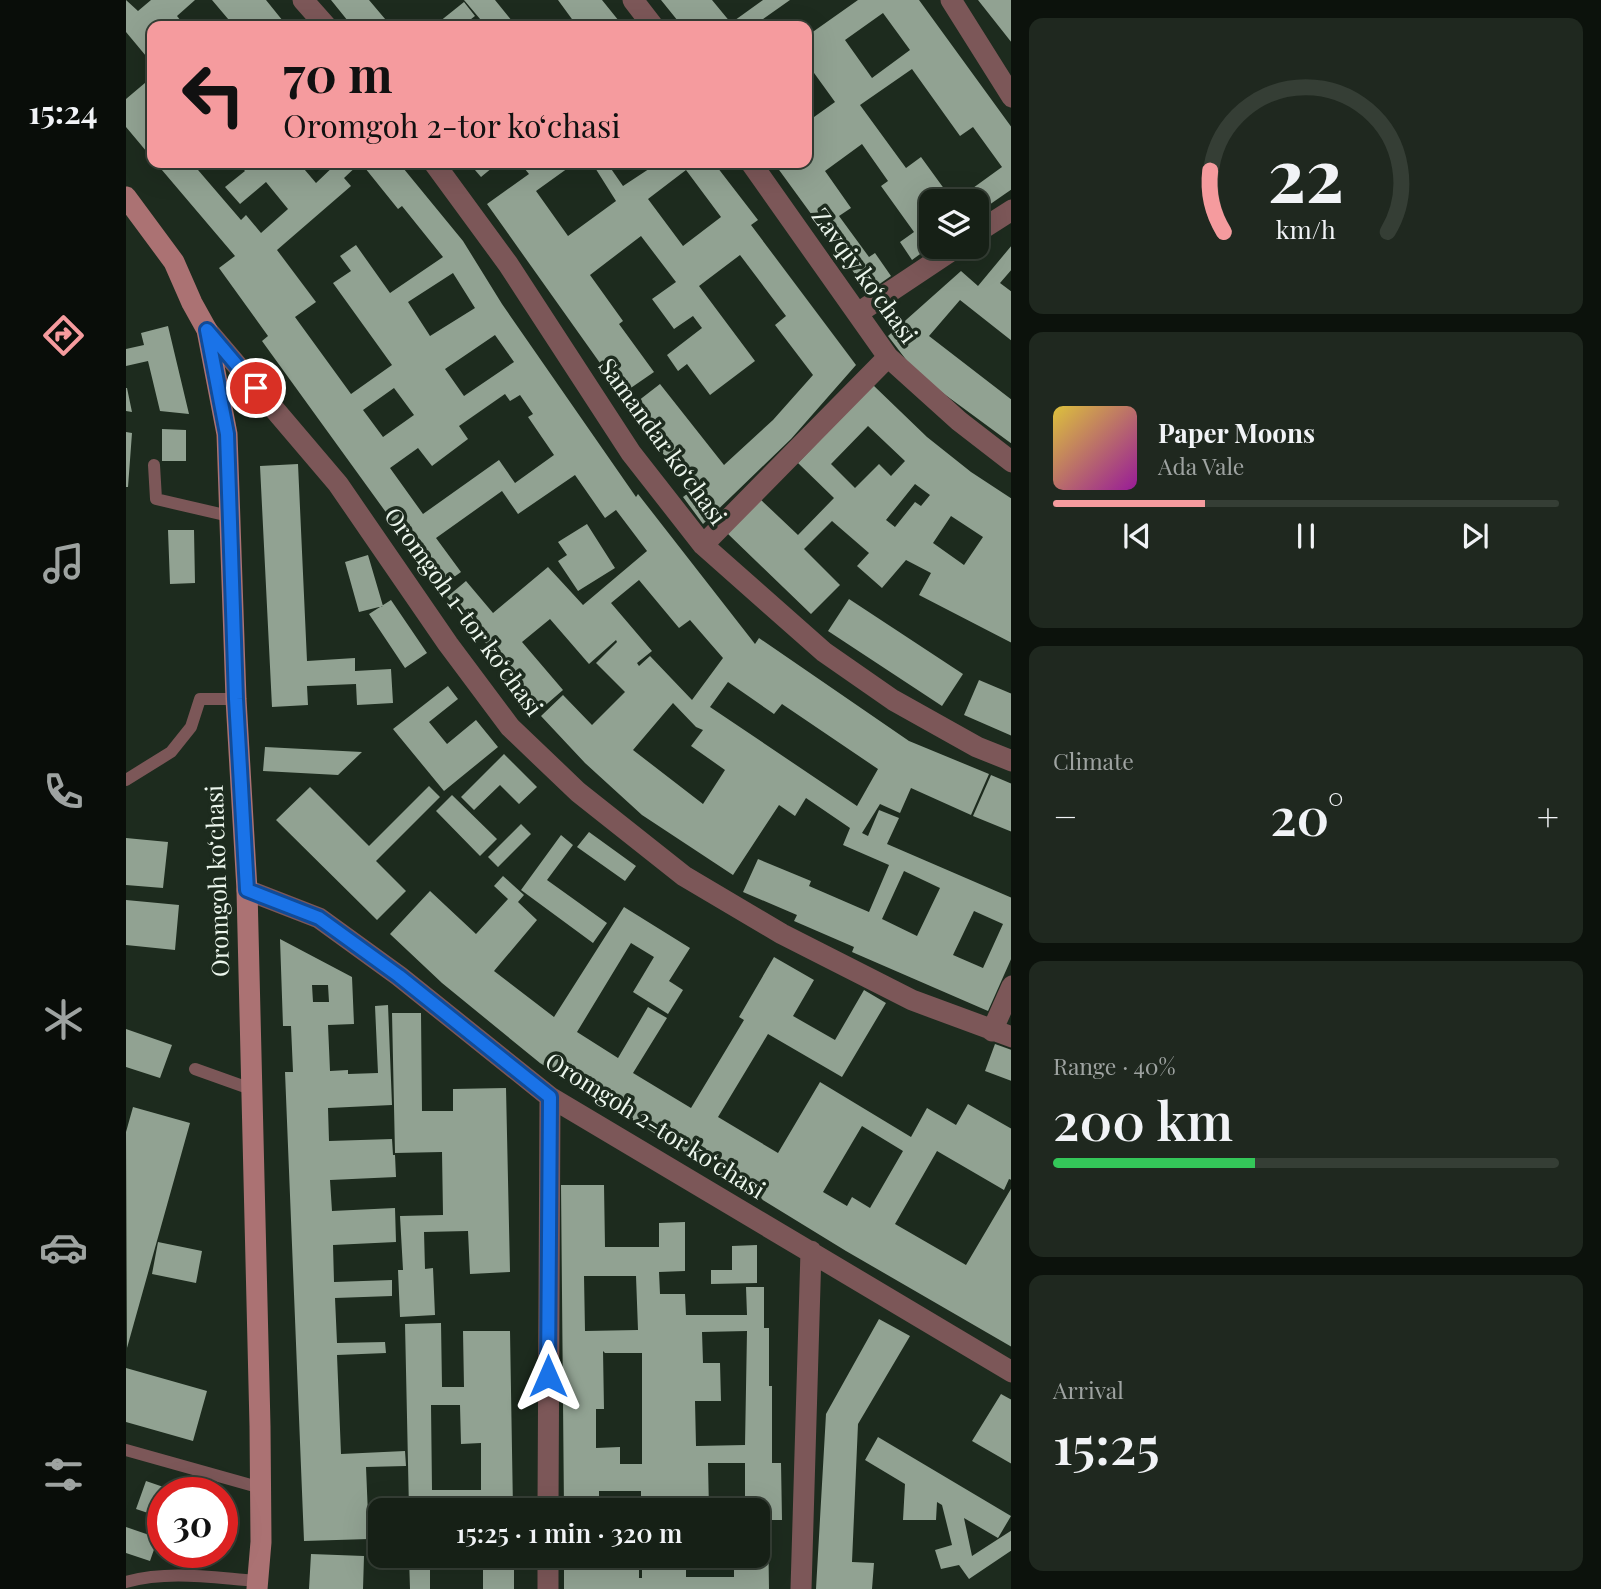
<!DOCTYPE html>
<meta charset="utf-8">
<style>
:root{--surface:#162016;--page:#1f281f;--text:#f1f3f6;--muted:#9ea3a1;--line:#353e35;--accent:#f59b9e}
body{margin:0;font-family:"Playfair Display",serif;background:var(--page);color:var(--text);height:100vh;display:flex;flex-direction:column;font-size:26px;white-space:nowrap}
*{box-sizing:border-box;margin:0}
p{font-size:23px;color:var(--muted)}
.icon{flex:none;width:38px;height:38px;fill:none;stroke:currentColor;stroke-width:2;stroke-linecap:round;stroke-linejoin:round}
.map{position:relative;flex:1;overflow:hidden}
.sheet{display:flex;flex-direction:column;gap:18px;padding:18px;background:#0c120c;width:590px}
.sheet>*{flex:none}
.banner{position:absolute;left:21px;top:21px;width:665px;height:147px;border-radius:14px;box-shadow:0 7px 28px #0002,0 0 0 2px var(--line);background:#f59b9e;color:#111;overflow:hidden}
.buttons{position:absolute;left:793px;top:189px;display:grid;gap:14px}
.buttons a{display:grid;place-items:center;width:70px;height:70px;border-radius:14px;background:var(--surface);box-shadow:0 7px 28px #0002,0 0 0 2px var(--line);font-size:35px}
.speed{position:absolute;left:21px;top:1477px;display:flex;gap:14px;font-size:35px;font-weight:700;text-align:center}
.speed>*{display:grid;place-content:center;width:91px;height:91px;border-radius:50%;background:var(--surface);box-shadow:0 7px 28px #0002,0 0 0 2px var(--line);line-height:1}
.speed .limit{border:10px solid #d22;background:#fff;color:#111}
.pin{position:absolute;display:grid;place-items:center;width:60px;height:60px;color:#fff;margin:-30px;border:4px solid #fff;border-radius:50%;box-shadow:0 2px 7px #0007}
.me{position:absolute;width:77px;margin:-38px;rotate:0deg;stroke-linejoin:round;filter:drop-shadow(0 0 5px #0008)}
.turn{display:flex;align-items:center;gap:24px;height:147px;padding:0 21px;font-size:32px}
.turn .icon{width:91px;height:91px;stroke-width:2.5}
.turn b{display:block;font-size:49px;line-height:60px}
.big{font-size:52px;font-weight:600;line-height:1.1}
.sheet .card{flex:1;display:flex;flex-direction:column;justify-content:center;gap:10px;min-width:0;padding:0 24px;border-radius:14px;background:var(--page)}
.sheet .dial{align-items:center;gap:0}
.dial svg{height:182px;overflow:visible;fill:none;stroke:var(--line);stroke-width:7;stroke-linecap:round;text-anchor:middle}
.dial text{fill:var(--text);stroke:none}
.song{display:flex;align-items:center;gap:21px}
.cover{width:84px;height:84px;border-radius:10px;background:linear-gradient(135deg,hsl(50 70% 55%),hsl(300 70% 35%))}
.played{height:7px;border-radius:4px;background:linear-gradient(90deg,var(--accent) 30%,var(--line) 30%)}
.keys{display:flex;justify-content:space-around;direction:ltr}
.heat{display:flex;justify-content:space-between;align-items:center;font-size:38px;direction:ltr}
.charge{height:10px;border-radius:5px;background:linear-gradient(90deg,#34c759 40%,var(--line) 0)}
.trip{position:absolute;left:242px;top:1498px;width:402px;height:70px;border-radius:14px;background:var(--surface);box-shadow:0 7px 28px #0002,0 0 0 2px var(--line);font-weight:600;line-height:70px;text-align:center}
main{display:flex;flex:1;min-height:0}
.menu{display:flex;flex-direction:column;width:126px;justify-content:space-around;align-items:center;background:#090d09;color:var(--muted)}
.menu .icon{width:49px;height:49px}
.menu .current{color:var(--accent)}
.menu b{font-size:32px;color:var(--text)}
.map>svg:first-child{display:block}
.building{fill:#91a292;fill-rule:evenodd}
.lines{fill:none;stroke-linecap:round;stroke-linejoin:round}
.lane{stroke:#7c5758;stroke-width:12}
.street{stroke:#7c5758;stroke-width:21}
.secondary{stroke:#ab7273;stroke-width:21}
.route-casing{stroke:#114b97;stroke-width:18}
.route{stroke:#1a73e8;stroke-width:12}
.labels{text-anchor:middle;stroke-width:7;stroke-linejoin:round;paint-order:stroke}
.street-label{font-size:24px;fill:#ecf6ed;stroke:#1d2b1e}
</style>
<main>
<nav class="menu">
<b>15:24</b>
<svg class="icon current" aria-label="directions" viewBox="0 0 24 24"><path d="M12 3l9 9-9 9-9-9zM9 14v-3h6M13 9l2 2-2 2"/></svg>
<svg class="icon" aria-label="music" viewBox="0 0 24 24"><path d="M9 18V5l10-2v13"/><circle cx="6" cy="18" r="3"/><circle cx="16" cy="16" r="3"/></svg>
<svg class="icon" aria-label="phone" viewBox="0 0 24 24"><path d="M5 4h4l2 5-3 2q2 4 5 5l2-3 5 2v4C11 20 4 13 5 4z"/></svg>
<svg class="icon" aria-label="climate" viewBox="0 0 24 24"><path d="M12 3v18M4 7l16 10M4 17L20 7"/></svg>
<svg class="icon" aria-label="car" viewBox="0 0 24 24"><path d="M5 17H2v-5l4-1 3-4h7l3 4 3 1v5h-3M9 17h6M6 11h13"/><circle cx="7" cy="17" r="2"/><circle cx="17" cy="17" r="2"/></svg>
<svg class="icon" aria-label="filters" viewBox="0 0 24 24"><path d="M4 7h16M4 17h16"/><circle cx="9" cy="7" r="2"/><circle cx="15" cy="17" r="2"/></svg>
</nav>
<div class="map">
<svg width="886" height="1589" viewBox="0 0 886 1589">
<rect width="100%" height="100%" fill="#1d2b1e"/>
<path class="building" d="M0,0L12,11L25,0H69L51,16L59,26H26V50L20,56L0,32Z
M86,0H140L161,26H108Z
M205,0H243L265,26H226Z
M338,0H369L390,26H360Z
M432,0H476L497,26H451Z
M535,0H586L605,23L637,0H664L627,26H556Z
M732,0H793L886,128V189L850,214V201H829L876,167L847,127L834,136L786,69L734,105L780,168L795,157L827,201H805V246L786,260L774,242L788,232L755,186L762,181L736,144L699,171L725,208L713,216L743,257L749,253L765,276L742,292L648,163H681V122L709,102L683,66L681,68V36ZM757,13L784,50L746,78L719,40Z
M852,0H886V43Z
M338,2L349,16L336,26H308Z
M26,77V158L0,127V99Z
M30,163H66L115,220L120,215L135,233L162,209L140,182L114,204L99,187L119,171L112,163H173L190,183L211,163H234L218,178L225,186L151,250L190,302L169,317L225,394L266,365L207,283L225,271L214,256L230,245L264,293L317,257L276,206L272,209L235,163H273L337,241L376,304L510,497L512,494L629,644L633,638L783,741L863,774L845,815L785,788L774,813L754,804L736,833L742,836L753,810L773,818L761,844L886,898V957L862,1011L726,952L728,947L668,921L671,915L617,892L632,859L685,881L683,886L743,912L763,865L717,845L724,828L680,798L669,816L653,805L607,875L516,815L459,763L415,716L437,695L466,725L499,692L470,663L491,642L490,640L463,664L424,619L396,642L437,690L415,709L321,597L340,581L367,613L422,567L457,605L521,551L490,510L479,518L449,475L392,514L376,491L310,538L335,572L314,587L136,341L142,336L93,268L109,256ZM327,273L349,308L304,336L282,302ZM369,335L388,362L338,396L319,369ZM268,388L288,415L257,437L237,410ZM379,394L384,401L394,395L407,414L402,417L428,455L389,483L373,460L297,514L264,468L292,448L306,466L342,439L333,426ZM513,580L553,628L564,620L597,658L566,700L524,656L513,666L511,663L526,651L485,603ZM602,682L648,714L656,704L752,769L731,806L584,707ZM547,703L570,727L577,730L565,746L599,770L577,804L507,750ZM778,871L814,888L791,936L756,919ZM848,911L877,924L857,968L827,955Z
M343,163H372L355,177Z
M394,163H449L410,191L442,236L490,201L466,163H481L497,186L532,163H588L632,220L625,225L730,365L665,439L577,524L557,497L565,491L503,408L534,384L598,465L647,420L687,375L649,325L660,316L614,255L573,286L629,361L584,395L561,364L552,371L541,355L576,328L567,316L548,329L526,299L550,282L515,236L464,275L497,321L493,324L528,372L496,394L361,204L403,174ZM560,170L595,217L557,246L522,199Z
M886,245V269L874,283L886,292V341L834,300L803,336L886,400V444L791,374L762,336L835,271L852,286Z
M42,326L63,414L34,411L22,361L0,366V349L18,345L15,333Z
M747,385L801,437L845,472L886,499V643L793,595L805,573L780,560L756,588L731,566L743,553L706,521L678,549L714,585L685,614L601,533L634,499L672,535L708,498L672,463ZM742,426L779,461L765,476L753,464L729,488L705,464ZM789,484L804,495L795,506L789,502L769,527L760,520ZM825,516L857,537L838,565L807,543Z
M0,388H1L6,412L0,411Z
M36,429L60,430V461H36Z
M0,432L6,433L2,487H0Z
M172,464L181,661L229,658V671L265,669L267,703L231,705L230,684L181,686L182,705L146,707L134,466Z
M461,524L489,568L452,591L432,561L441,555L432,542Z
M42,530H68L69,583L44,584Z
M242,555L257,606L233,612L219,562Z
M723,599L837,674L816,706L702,631Z
M265,600L301,653L279,668L243,614Z
M853,680L886,694V736L838,715Z
M322,686L332,699L303,722L321,744L350,720L372,747L318,791L267,729Z
M139,747L236,752L212,775L137,771Z
M378,754L411,787L393,804L374,785L348,810L335,797Z
M865,775L886,784V832L847,816Z
M303,786L314,797L250,861L280,891L251,920L150,820L184,787L243,846Z
M326,795L371,839L354,856L310,811Z
M395,824L405,834L372,867L362,857Z
M463,832L510,866L499,881L451,847Z
M435,835L447,845L421,880L481,923L467,943L395,890Z
M0,838L42,842L37,888L0,885Z
M377,876L398,895L392,902L411,920L368,971L428,1017L498,907L564,948L543,981L557,990L542,1014L507,992L528,957L505,943L451,1032L492,1058L522,1007L541,1018L507,1073L565,1108L618,1020L613,1017L648,957L688,980L667,1016L709,1040L738,990L760,1003L716,1077L642,1034L592,1117L652,1153L694,1082L785,1137L801,1108L830,1125L842,1104L886,1129V1180L883,1179L878,1190L811,1151L769,1224L840,1265L886,1187V1347L720,1251L414,1063L316,983L264,934L304,891L350,934L382,899L368,886ZM736,1126L777,1151L744,1208L726,1197L721,1206L697,1192Z
M0,900L53,905L49,950L0,945Z
M154,939L226,977L228,1024L202,1025L204,1071L222,1070V1074L252,1073L249,1006L262,1005L266,1105L202,1108L203,1141L266,1139L267,1155H269L270,1177L204,1180L206,1211L269,1208L270,1242L207,1245L208,1282L266,1280V1296L209,1298L211,1343L259,1342L260,1353L211,1355L215,1454L279,1451L280,1466L240,1467L243,1539L178,1541L159,1072H167L165,1026H157ZM186,985H202L203,1002H187Z
M266,1013H295L296,1111H327V1089L380,1088L384,1272L344,1274L342,1231L298,1232L299,1269L307,1268L309,1315L274,1317L272,1270H277L274,1216L317,1215L316,1152L269,1153Z
M0,1029L46,1045L34,1078L0,1067Z
M869,1044L886,1050V1081L859,1071Z
M7,1107L64,1123L1,1348L0,1132Z
M435,1185H478L479,1247H533V1223L559,1222V1271L533,1272L534,1294H559L560,1315H621L620,1287H638V1328H643V1386H646V1463H655L656,1520H642L643,1589H438V1556H513V1578H516V1556H560V1577H608V1556H632V1510H619V1463H582L583,1510H515V1491H473V1510H438ZM458,1276H510L512,1330L459,1331ZM621,1331L619,1445L570,1446L569,1401H595L594,1363H577L576,1332ZM477,1351L479,1353H516V1464H494V1447L470,1448V1409H478Z
M32,1242L76,1251L70,1283L26,1274Z
M631,1245V1283L585,1284V1270H606V1246Z
M753,1319L784,1336L732,1424L726,1562L748,1563L746,1589H690L700,1414Z
M315,1323L316,1387H338L337,1331H384L387,1510H283L279,1324ZM305,1405H334L335,1444L355,1443V1490H306Z
M0,1368L81,1391L67,1441L0,1422Z
M875,1394L886,1400V1464L846,1441Z
M752,1437L885,1516L872,1538L838,1518L846,1556L886,1530V1550L843,1579L833,1565L815,1569L809,1550L826,1545L816,1505L811,1502L810,1520H777L779,1484L739,1460Z
M20,1481L52,1492L37,1493V1518L10,1509Z
M0,1527L32,1538L24,1561L0,1553Z
M185,1554L238,1556L237,1589H183Z
M283,1556H388V1589H357V1559H304V1589H284Z"/>
<g class="lines">
<path class="lane" d="M28,465L30,499L103,516
M0,780L45,752L65,727L74,699H110
M69,1069L125,1089
M0,1450L135,1488
M0,1582C43,1570 88,1578 132,1581"/>
<path class="street" d="M177,0L200,26
M507,0L527,26
M825,0L886,97
M308,163L382,264L505,453L577,545L698,652L767,700L851,747L886,761
M625,163L762,357L833,421L886,462
M850,233L886,210
M732,313L831,247
M81,330L212,484L322,644L384,727L452,792L558,876L656,934L786,1000L886,1037
M577,545L762,357
M121,890L193,918L273,976L424,1097L886,1372
M866,1031L886,986
M422,1510L424,1097
M422,1589V1556
M675,1589L685,1251"/>
<path class="secondary" d="M0,197L48,262L66,303L81,330L101,434L110,699L121,890L134,1426L135,1542L131,1589"/>
</g>
<g class="lines">
<g class="route-casing">
<path id="route" d="M130,388L81,330L101,434L110,699L121,890L193,918L273,976L424,1097L422,1376"/>
</g>
<use href="#route" class="route"/>
</g>
<g class="labels">
<g class="street-label">
<text transform="translate(738 276) rotate(54)" y="8">Zavqiy koʻchasi</text>
<text transform="translate(536 442) rotate(54)" y="8">Samandar ko‘chasi</text>
<text transform="translate(337 612) rotate(54)" y="8">Oromgoh 1-tor koʻchasi</text>
<text transform="translate(92 881) rotate(-92)" y="8">Oromgoh koʻchasi</text>
<text transform="translate(529 1126) rotate(32)" y="8">Oromgoh 2-tor koʻchasi</text>
</g>
</g>
</svg>
<div class="buttons">
<a><svg class="icon" aria-label="layers" viewBox="0 0 24 24"><path d="M12 4l9 5-9 5-9-5zM3 14l9 5 9-5"/></svg></a>
</div>
<div class="speed"><div class="limit">30</div></div>
<div class="pin" style="left:130px;top:388px;background:#d93025"><svg class="icon" aria-label="arrive" viewBox="0 0 24 24"><path d="M6 21V4h12l-3 4 3 4H6"/></svg></div>
<svg class="me" style="left:422px;top:1376px" viewBox="-20 -20 40 40"><path d="M0-17L14 15 0 8-14 15z" fill="#1a73e8" stroke="#fff" stroke-width="4"/></svg>
<div class="trip">15:25 · 1 min · 320 m</div>
<div class="banner">
<div class="turn"><svg class="icon" aria-label="left" viewBox="0 0 24 24"><path d="M17 20v-9H6M10 6l-5 5 5 5"/></svg><div><b>70 m</b>Oromgoh 2-tor koʻchasi</div></div>
</div>
</div>
<section class="sheet">
<div class="card dial"><svg viewBox="0 0 100 80">
<path d="M14 69A42 42 0 1 1 86 69"/>
<path d="M14 69A42 42 0 0 1 8 42" stroke="#f59b9e"/>
<text x="50" y="56" font-size="32" font-weight="700">22</text>
<text x="50" y="72" font-size="11">km/h</text>
</svg></div>
<div class="card">
<div class="song"><i class="cover"></i><div><b>Paper Moons</b><p>Ada Vale</p></div></div>
<div class="played"></div>
<div class="keys"><svg class="icon" aria-label="previous" viewBox="0 0 24 24"><path d="M18 5L8 12l10 7zM5 5v14"/></svg><svg class="icon" aria-label="pause" viewBox="0 0 24 24"><path d="M8 5v14M16 5v14"/></svg><svg class="icon" aria-label="next" viewBox="0 0 24 24"><path d="M6 5l10 7-10 7zM19 5v14"/></svg></div>
</div>
<div class="card"><p>Climate</p>
<div class="heat"><a>−</a><b class="big">20°</b><a>+</a></div>
</div>
<div class="card"><p>Range · 40%</p><b class="big">200 km</b><div class="charge"></div></div>
<div class="card"><p>Arrival</p><b class="big">15:25</b></div>
</section>
</main>
